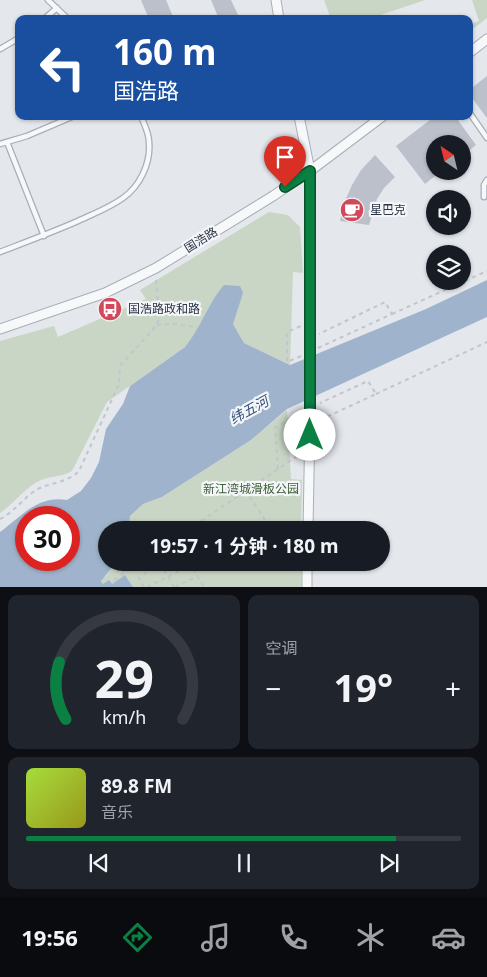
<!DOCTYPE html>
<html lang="zh">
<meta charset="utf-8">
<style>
:root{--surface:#171b24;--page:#20242c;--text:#f1f3f6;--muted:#9ea1a6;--line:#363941;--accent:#0b8043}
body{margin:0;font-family:"Noto Sans","Noto Sans SC",sans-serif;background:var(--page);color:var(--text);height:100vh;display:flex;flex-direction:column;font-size:19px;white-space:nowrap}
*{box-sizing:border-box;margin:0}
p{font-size:16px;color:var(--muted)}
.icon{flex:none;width:28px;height:28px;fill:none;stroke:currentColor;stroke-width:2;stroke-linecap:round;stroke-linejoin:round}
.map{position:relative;height:587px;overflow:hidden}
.panel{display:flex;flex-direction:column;gap:8px;padding:8px;background:#0d0f14;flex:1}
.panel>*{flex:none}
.guide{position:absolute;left:15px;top:15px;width:458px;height:105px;border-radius:10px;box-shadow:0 1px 4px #0004;background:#1a4fa0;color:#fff;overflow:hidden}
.needle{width:32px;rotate:325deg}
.fabs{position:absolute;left:426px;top:135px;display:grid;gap:10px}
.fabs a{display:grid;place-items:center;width:45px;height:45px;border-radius:50%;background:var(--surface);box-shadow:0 1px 4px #0004;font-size:25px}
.speed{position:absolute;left:15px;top:506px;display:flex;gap:10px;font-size:25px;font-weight:700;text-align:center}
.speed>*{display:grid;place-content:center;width:65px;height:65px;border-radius:50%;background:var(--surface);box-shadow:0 1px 4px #0004;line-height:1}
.speed .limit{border:8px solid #d22;background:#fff;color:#111}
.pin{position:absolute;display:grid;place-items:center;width:42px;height:42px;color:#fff;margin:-51px -21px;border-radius:50% 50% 50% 0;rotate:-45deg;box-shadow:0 0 5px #0007}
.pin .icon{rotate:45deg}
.me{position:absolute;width:55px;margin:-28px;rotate:0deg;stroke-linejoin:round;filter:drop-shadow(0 0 4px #0008)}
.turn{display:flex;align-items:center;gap:18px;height:105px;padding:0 15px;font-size:22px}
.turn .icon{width:65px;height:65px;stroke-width:2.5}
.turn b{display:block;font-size:35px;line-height:42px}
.big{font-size:38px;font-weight:700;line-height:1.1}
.panel .tile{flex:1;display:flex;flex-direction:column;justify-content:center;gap:8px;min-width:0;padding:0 18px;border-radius:10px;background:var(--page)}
.panel .dial{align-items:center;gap:0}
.dial svg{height:130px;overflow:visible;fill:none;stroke:var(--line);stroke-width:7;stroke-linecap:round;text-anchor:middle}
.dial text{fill:var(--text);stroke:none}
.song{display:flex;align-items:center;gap:15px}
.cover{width:60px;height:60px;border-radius:8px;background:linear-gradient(135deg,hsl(80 70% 55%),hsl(60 70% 35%))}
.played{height:5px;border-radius:2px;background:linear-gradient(90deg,var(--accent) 85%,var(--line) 85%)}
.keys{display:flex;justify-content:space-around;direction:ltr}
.heat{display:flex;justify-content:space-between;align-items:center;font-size:28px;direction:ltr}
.panel .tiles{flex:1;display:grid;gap:8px;grid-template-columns:1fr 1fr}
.tile:last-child{grid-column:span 2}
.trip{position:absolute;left:98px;top:521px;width:292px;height:50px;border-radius:25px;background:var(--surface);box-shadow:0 1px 4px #0004;font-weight:700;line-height:50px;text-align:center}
.tabs{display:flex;height:80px;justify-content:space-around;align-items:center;background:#090b0e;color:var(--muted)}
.tabs .icon{width:35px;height:35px}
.tabs .selected{color:var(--accent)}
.tabs b{font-size:22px;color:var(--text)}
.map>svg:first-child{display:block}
.green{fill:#c9d6c5}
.water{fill:#9fb4cc;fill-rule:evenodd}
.building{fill:#bbc0ca}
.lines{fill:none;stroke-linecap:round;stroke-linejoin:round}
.lane-casing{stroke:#a9aeb7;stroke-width:7}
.street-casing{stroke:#a9aeb7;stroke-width:11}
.path{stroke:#c2c5cb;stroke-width:2;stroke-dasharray:4 4;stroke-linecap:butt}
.lane{stroke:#f7f8fa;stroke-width:4.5}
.street{stroke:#f7f8fa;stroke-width:9}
.street-bridge-casing{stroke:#a9aeb7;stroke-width:11;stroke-linecap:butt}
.street-bridge{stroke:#f7f8fa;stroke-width:9}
.route-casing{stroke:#07532c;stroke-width:12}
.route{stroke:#0b8043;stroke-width:9}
.labels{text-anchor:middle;stroke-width:4.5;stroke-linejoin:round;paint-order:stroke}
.poi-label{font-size:12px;fill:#2b3445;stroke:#f4f6f9;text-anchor:start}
.street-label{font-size:12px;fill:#2b3445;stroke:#f4f6f9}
.park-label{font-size:12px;fill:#3f6138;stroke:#f4f6f9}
.water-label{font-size:14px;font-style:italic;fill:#34527a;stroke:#f4f6f9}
</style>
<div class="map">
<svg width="487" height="587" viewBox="0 0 487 587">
<rect width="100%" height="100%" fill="#e4e7ec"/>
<path class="green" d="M324,0H425L369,19H331Z
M472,0H487V18L469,32V25L479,21Z
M269,212L288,215L300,227L303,273L293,272L290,365L244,343L233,324L192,338L185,347L107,402L72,471C62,477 51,476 41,480C25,487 14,504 0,513V341L54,326L58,337L146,299L140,290Z
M287,410L291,479L302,480L301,530H129L130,516L143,504L162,497L251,440Z
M116,563H301V587H133L125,576L112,584H103L101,580L106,576Z"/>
<path class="water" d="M487,280V317L287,409L251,440L162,497L143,504L130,516L129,530H106V562L116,563L101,581L103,584L109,580L112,584L125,575L133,587H0V532C22,516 38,495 67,500L81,491L91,478L99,462L106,429L123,404L130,386L185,347C201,328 208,303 224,285L240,286L243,293L233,324L244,343L290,365L426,309ZM26,518H69V560H26Z"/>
<path class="building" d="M141,0H166L174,19H149Z
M211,0H231L240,19H219Z
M487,76V118L469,94V90Z
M435,116H455L476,145L462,156V144H435V176L425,184L396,146Z
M375,155L395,177L384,188L377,199L369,225L340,221L345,201L352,185L361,170Z"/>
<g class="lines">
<g class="lane-casing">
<path id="lane" d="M48,0L68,19
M44,19L57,8
M0,49L19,38
M469,112L487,138
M7,142L44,236
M0,144L27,136L74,116
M484,197V185L487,180
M0,252C26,242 53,232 78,221C93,214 109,208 123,198C140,186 151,163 149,142C149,133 144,124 141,116"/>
</g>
<g class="street-casing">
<path id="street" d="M276,0L279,19
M469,53L487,39
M299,116L310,171V344
M0,329L105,293L156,268L273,196L310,171L383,116
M308,530L310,420
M307,587V562"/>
</g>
<path class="path" d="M392,314L487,271
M157,325L173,324L197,327
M318,348L392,314L385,302L319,334
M301,356L287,362V332L301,326
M376,394L487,342
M320,420L376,394L368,381L320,403
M278,469L275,428L300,412
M245,490L272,530
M0,519C16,511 25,495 40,488C54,482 68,482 79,471L119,384L120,366L157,325L159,317L156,278
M188,530L300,454
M189,562L204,587
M160,563L174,587
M114,580L140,562
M144,587L139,578L161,562
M147,587L191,565
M175,587L197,576"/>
<use href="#lane" class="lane"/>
<use href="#street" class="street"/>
<g class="street-bridge-casing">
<path id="street-bridge" d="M310,344V420"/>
</g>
<use href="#street-bridge" class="street-bridge"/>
</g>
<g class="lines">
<g class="route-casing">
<path id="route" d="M285,187L310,171V435"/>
</g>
<use href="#route" class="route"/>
</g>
<defs>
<g id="cafe-disc" transform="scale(1.25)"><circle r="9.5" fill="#d1495b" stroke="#f4f6f9"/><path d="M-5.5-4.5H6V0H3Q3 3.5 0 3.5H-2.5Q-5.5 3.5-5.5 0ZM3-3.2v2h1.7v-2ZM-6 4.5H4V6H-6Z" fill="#fff"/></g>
<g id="bus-disc" transform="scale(1.25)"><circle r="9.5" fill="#d1495b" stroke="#f4f6f9"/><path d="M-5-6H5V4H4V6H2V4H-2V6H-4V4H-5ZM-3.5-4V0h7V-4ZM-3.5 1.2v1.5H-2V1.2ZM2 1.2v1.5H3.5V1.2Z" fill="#fff"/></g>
</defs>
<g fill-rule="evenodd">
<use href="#cafe-disc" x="352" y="210"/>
<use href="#bus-disc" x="110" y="309"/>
</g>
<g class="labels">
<g class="poi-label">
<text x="370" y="214">星巴克</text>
<text x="128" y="313">国浩路政和路</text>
</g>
<g class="street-label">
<text transform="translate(201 240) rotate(-32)" y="4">国浩路</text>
</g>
<g class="park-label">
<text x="251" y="493">新江湾城滑板公园</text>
</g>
<g class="water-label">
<text transform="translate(249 410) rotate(-29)" y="5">纬五河</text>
</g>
</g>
</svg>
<div class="fabs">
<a><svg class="needle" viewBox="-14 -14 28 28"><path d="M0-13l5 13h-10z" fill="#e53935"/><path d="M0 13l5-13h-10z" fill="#9ea1a6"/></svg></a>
<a><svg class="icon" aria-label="sound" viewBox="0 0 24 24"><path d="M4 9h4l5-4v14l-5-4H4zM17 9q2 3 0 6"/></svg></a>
<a><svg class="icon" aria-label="layers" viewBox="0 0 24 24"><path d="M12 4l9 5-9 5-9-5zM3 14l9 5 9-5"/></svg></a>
</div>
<div class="speed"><div class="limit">30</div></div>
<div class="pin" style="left:285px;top:187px;background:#d93025"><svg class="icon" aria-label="arrive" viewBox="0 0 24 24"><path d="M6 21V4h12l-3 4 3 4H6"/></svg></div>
<svg class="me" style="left:310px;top:435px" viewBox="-20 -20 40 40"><circle r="19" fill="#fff"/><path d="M0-13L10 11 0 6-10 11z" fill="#0b8043"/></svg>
<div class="trip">19:57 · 1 分钟 · 180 m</div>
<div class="guide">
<div class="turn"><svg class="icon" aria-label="left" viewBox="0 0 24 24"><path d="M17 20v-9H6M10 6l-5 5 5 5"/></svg><div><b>160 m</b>国浩路</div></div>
</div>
</div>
<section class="panel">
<div class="tiles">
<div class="tile dial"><svg viewBox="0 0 100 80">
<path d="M14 69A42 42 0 1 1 86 69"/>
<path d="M14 69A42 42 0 0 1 10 34" stroke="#0b8043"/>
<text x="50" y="56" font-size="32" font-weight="700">29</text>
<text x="50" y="72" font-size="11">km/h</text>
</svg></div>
<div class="tile"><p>空调</p>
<div class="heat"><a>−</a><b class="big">19°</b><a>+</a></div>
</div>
<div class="tile">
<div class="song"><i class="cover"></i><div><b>89.8 FM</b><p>音乐</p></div></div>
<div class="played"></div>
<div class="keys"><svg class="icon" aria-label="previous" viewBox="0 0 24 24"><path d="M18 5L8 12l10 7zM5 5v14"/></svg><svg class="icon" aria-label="pause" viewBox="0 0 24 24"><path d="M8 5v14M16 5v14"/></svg><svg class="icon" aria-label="next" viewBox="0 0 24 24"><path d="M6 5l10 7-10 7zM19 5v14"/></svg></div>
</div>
</div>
</section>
<nav class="tabs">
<b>19:56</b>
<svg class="icon selected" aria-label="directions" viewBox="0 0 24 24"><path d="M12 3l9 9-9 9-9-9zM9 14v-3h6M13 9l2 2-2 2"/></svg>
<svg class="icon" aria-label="music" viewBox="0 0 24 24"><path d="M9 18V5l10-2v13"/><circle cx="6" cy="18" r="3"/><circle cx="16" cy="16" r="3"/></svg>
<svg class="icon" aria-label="phone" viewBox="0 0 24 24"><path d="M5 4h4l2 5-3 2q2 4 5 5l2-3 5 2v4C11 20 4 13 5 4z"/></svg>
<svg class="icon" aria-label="climate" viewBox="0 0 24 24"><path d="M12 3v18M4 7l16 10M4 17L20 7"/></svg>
<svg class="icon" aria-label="car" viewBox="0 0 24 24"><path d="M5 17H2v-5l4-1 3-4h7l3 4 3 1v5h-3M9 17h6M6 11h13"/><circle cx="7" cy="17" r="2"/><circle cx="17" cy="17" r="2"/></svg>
</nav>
